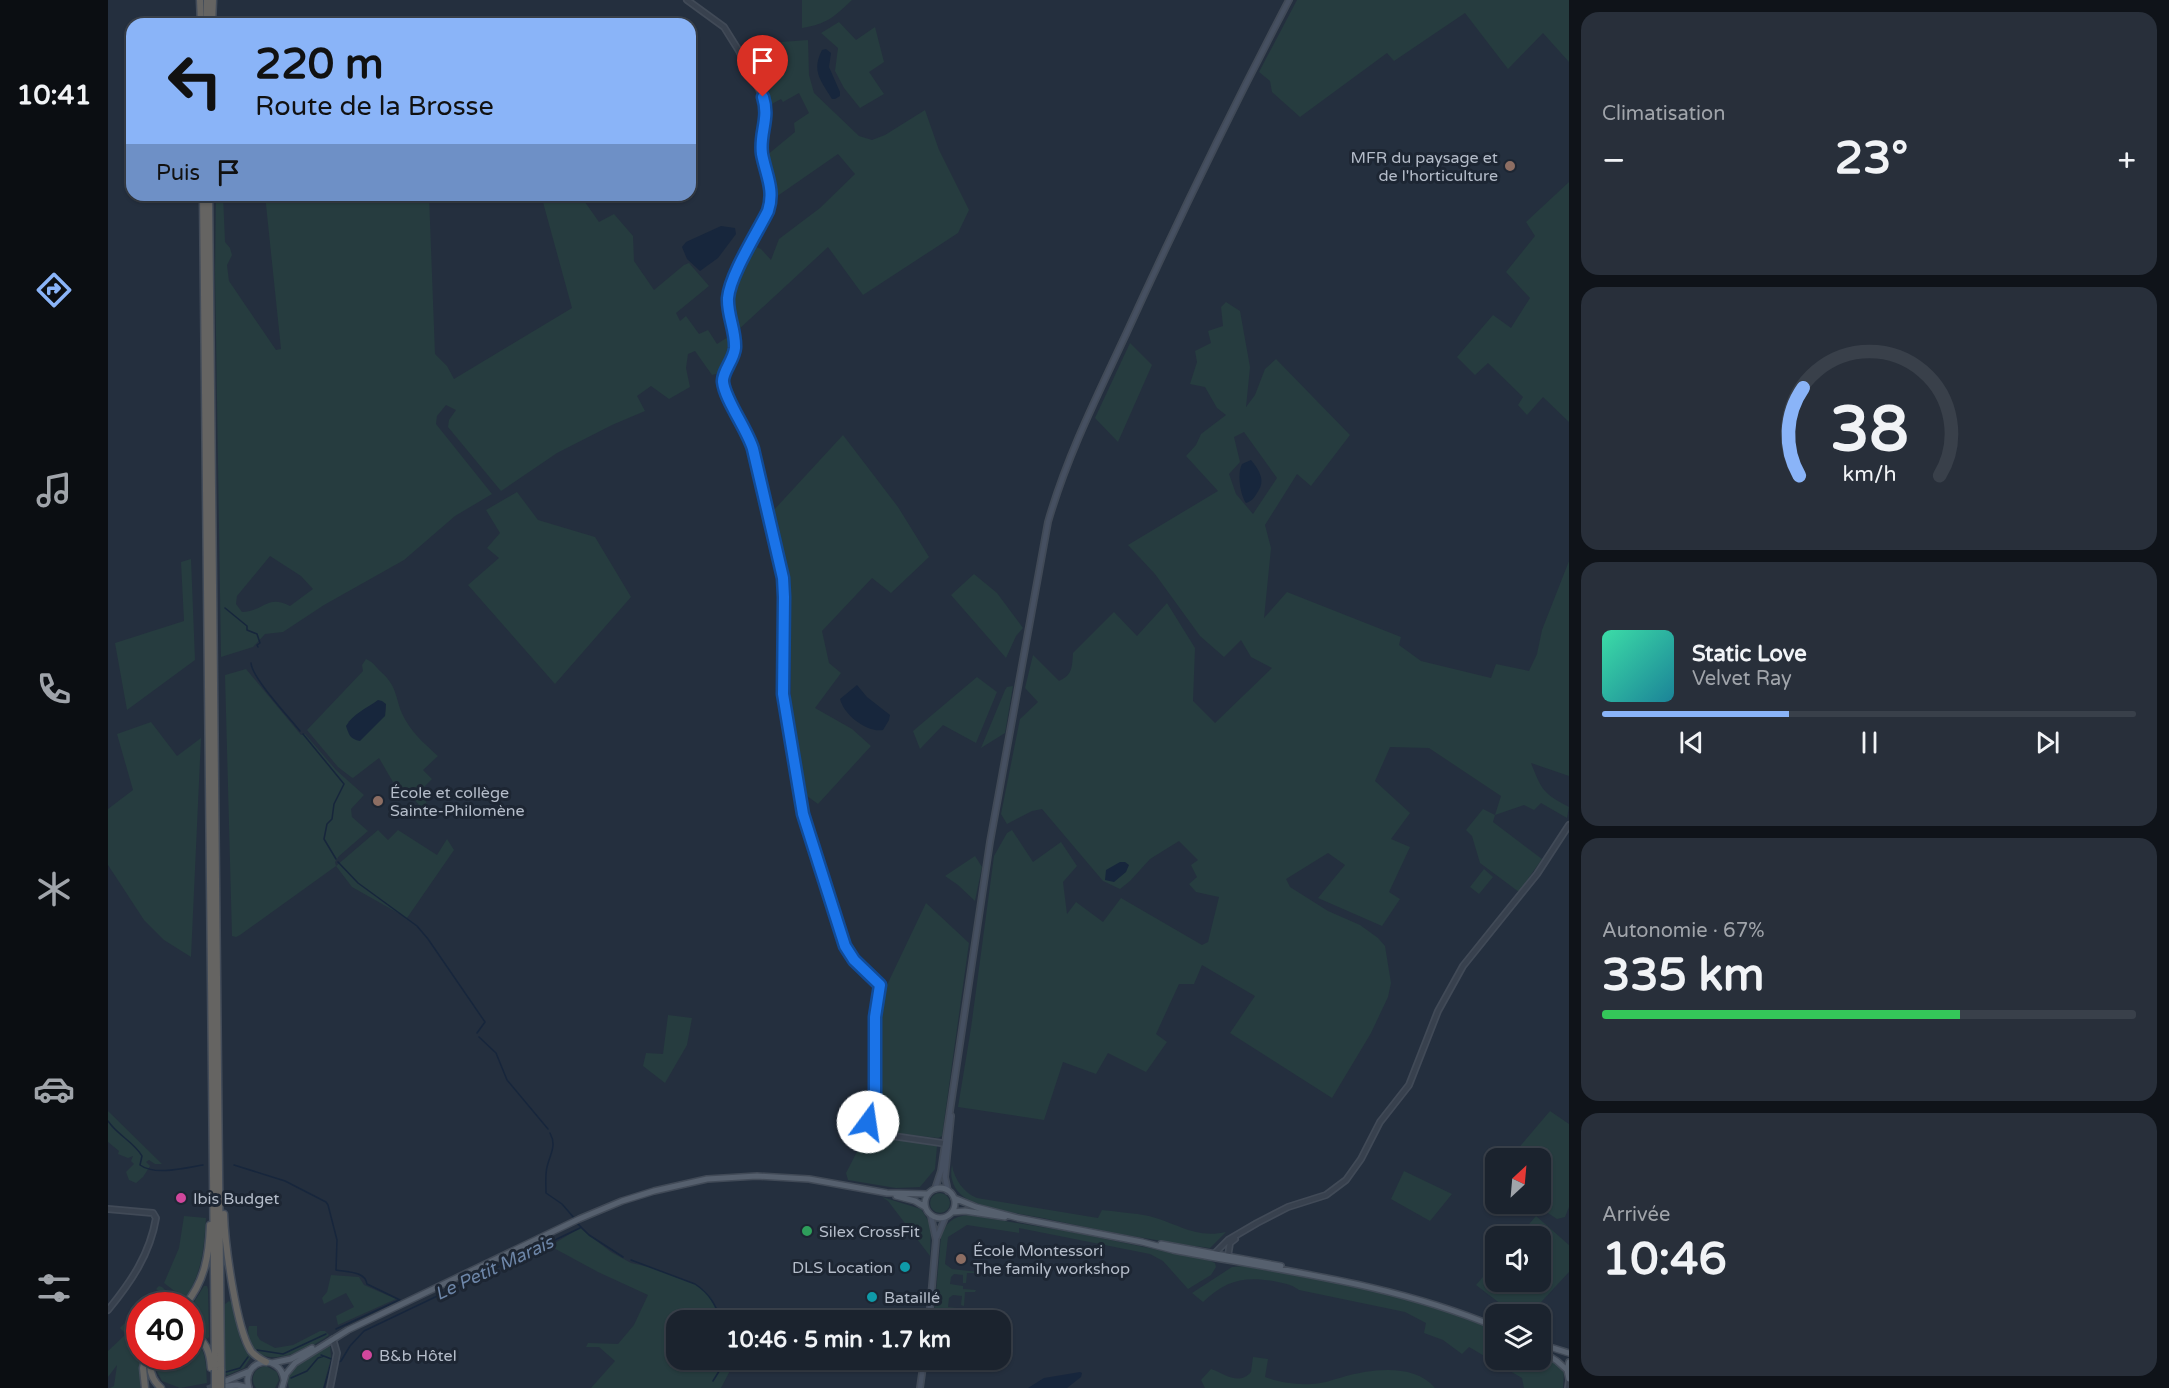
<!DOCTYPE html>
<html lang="fr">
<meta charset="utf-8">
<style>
:root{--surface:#1b232e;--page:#282f3a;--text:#f1f3f6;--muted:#a0a4aa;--line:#39404a;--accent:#8ab4f8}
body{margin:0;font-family:"Varela Round",sans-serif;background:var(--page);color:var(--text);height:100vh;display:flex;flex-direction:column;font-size:22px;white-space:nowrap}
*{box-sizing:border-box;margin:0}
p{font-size:20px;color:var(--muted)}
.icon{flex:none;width:33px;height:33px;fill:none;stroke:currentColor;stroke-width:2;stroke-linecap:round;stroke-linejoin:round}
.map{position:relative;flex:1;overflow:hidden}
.drawer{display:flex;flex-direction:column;gap:12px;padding:12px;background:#0f1319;width:600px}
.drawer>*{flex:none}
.top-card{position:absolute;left:18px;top:18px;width:570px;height:183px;border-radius:18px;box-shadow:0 2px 4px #0004,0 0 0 2px var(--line);background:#8ab4f8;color:#111;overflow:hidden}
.needle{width:39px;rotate:26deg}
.buttons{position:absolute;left:1377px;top:1148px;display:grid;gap:12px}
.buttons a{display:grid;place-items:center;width:66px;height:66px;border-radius:12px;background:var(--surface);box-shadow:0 2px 4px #0004,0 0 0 2px var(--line);font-size:30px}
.speed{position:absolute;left:18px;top:1292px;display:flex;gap:12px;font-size:30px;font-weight:700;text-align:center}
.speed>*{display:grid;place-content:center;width:78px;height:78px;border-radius:50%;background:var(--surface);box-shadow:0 2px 4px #0004,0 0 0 2px var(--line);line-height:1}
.speed .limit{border:9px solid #d22;background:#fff;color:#111}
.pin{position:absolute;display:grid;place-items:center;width:51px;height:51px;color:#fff;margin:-62px -26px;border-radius:50% 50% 50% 0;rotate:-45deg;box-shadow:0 0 6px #0007}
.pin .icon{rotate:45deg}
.me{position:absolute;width:66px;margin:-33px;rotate:14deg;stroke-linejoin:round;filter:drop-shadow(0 0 4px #0008)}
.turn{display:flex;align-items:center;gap:21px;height:126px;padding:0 30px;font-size:27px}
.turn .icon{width:78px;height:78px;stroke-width:2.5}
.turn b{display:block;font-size:42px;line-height:51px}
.then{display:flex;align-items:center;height:57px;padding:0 30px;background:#0003;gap:12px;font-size:22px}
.big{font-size:45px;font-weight:700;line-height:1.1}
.drawer .tile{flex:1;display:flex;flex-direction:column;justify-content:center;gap:9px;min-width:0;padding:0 21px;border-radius:18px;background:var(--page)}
.drawer .dial{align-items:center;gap:0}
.dial svg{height:156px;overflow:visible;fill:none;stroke:var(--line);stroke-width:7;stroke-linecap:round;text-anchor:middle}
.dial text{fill:var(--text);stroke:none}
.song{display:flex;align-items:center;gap:18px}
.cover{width:72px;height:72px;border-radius:9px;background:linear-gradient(135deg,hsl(160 70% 55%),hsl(190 70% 35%))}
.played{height:6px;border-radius:3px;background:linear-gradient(90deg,var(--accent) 35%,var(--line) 35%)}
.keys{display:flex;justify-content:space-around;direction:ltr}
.heat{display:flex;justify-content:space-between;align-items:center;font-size:33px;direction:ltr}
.charge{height:9px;border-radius:4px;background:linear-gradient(90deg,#34c759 67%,var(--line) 0)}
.trip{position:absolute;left:558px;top:1310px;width:345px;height:60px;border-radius:18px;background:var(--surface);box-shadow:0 2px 4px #0004,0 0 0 2px var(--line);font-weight:700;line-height:60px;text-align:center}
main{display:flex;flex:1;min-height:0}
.tabs{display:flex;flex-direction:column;width:108px;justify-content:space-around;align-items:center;background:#0b0e12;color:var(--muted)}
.tabs .icon{width:42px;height:42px}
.tabs .current{color:var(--accent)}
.tabs b{font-size:27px;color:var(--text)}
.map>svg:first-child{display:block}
.green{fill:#263c3f;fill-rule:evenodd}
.water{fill:#17263c}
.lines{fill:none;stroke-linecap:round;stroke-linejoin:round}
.stream{stroke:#17263c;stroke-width:1.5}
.primary-tunnel{stroke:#3a4453;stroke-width:5;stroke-dasharray:5 2.5;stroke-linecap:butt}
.tertiary-casing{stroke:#414a57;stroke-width:8}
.secondary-casing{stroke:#414a57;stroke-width:8}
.primary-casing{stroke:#414a57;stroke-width:8}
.trunk-casing{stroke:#434c59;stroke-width:9}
.tertiary{stroke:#38414e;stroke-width:4.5}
.secondary{stroke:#465061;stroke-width:4.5}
.primary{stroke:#56606e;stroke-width:5}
.trunk{stroke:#656462;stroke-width:6}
.trunk-bridge-casing{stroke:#434c59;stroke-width:9;stroke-linecap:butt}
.trunk-bridge{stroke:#656462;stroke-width:6}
.route-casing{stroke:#114b97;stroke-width:15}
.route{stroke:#1a73e8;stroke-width:10}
.education-dot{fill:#8d6e63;stroke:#1d2633;stroke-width:2}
.hotel-dot{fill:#d1479c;stroke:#1d2633;stroke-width:2}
.leisure-dot{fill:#2e9e5b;stroke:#1d2633;stroke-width:2}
.culture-dot{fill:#0f9aa8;stroke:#1d2633;stroke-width:2}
.labels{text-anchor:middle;stroke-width:6;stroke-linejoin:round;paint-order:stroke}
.poi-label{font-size:16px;fill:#b4bcc9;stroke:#1d2633;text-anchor:start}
.water-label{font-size:18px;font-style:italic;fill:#6d86a8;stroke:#1d2633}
</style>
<main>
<nav class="tabs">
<b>10:41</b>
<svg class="icon current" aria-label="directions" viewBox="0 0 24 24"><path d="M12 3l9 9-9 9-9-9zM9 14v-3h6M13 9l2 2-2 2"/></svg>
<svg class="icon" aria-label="music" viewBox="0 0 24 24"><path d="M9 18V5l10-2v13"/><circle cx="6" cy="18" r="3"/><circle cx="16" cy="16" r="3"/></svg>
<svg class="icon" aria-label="phone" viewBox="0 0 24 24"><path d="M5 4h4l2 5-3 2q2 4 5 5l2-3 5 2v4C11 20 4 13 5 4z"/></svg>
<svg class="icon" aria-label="climate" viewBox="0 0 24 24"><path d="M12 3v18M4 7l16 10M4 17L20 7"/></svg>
<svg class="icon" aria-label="car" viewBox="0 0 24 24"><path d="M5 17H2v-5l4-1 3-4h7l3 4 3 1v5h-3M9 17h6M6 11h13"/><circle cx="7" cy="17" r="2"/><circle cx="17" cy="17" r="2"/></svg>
<svg class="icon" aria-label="filters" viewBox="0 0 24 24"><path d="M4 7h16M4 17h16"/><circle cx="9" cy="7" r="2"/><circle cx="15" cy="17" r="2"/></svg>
</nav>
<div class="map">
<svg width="1461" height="1388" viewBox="0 0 1461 1388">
<rect width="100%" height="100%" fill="#242f3e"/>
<path class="green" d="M694,0H744C726,17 719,24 694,28Z
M1189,0H1461V62L1435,33L1400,69L1357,13L1286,61L1279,53L1192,117L1164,92L1162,81L1151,72Z
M731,22L748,40L767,27L776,62L761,72L776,94L752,108L736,88L727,71L730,48L713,33Z
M700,40L701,75L706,93L751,136L764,140L777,135L817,110L831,150L861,210L850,233L755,295L720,247L629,331L624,306L630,285L646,246L653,249L663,260L671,239L712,208L747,174L730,154L668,197L658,156L687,132L686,123L701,113L691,93L675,102L673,99L662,105L649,75L680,58L673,42Z
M1461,182V422L1435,397L1419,415L1410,405L1415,397L1380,363L1367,375L1349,357L1385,315L1403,328L1422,298L1398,272L1427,236L1418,222Z
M108,195H115L117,242L122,248L124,255L119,265L121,281L168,350L173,349L157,195H233L266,202L270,195H321L327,354L339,366L346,379L464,308L433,195H472L491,222L506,214L525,236L526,261L546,290L576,265L581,263L601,286L568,313L572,321L578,316L591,334L600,330L609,344L620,337L622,339C626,350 618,362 612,373L604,375L587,351L580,354L578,368L582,387L561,399L543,386L529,396L537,411L504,425L449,453L393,491L340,427L341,420L348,410L338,405L329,416L328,424L384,494L347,516L296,560L216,605L175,632L157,634L145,647L113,657L107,271ZM162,556L193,576L205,589L182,606C159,594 157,611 134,612L128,604L129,596Z
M1118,302L1132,311L1142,367L1138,407L1147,395L1157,369L1168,359L1242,435L1203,486L1189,474L1157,525L1163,548L1156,618L1179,592L1293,637L1291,645L1313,661L1383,678L1388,664L1421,671L1429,654L1434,630L1461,561V776L1423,763C1434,791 1435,793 1461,807L1459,818L1433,803L1426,810L1416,805L1387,815L1385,822L1434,859L1411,892L1372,863L1364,836L1358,830L1375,809L1387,815L1393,796L1321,748L1282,747L1267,781L1302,813L1283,839L1302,847L1281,892L1292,899L1274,926L1210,898L1237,865L1220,853L1178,879L1182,887L1220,911L1252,925L1270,938L1277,946L1283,983L1280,997L1263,1033L1224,1098L1122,1033L1147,996L1094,965L1086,984H1071L1048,1034L1059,1042L1038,1072L1000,1053L988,1074L955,1062L936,1120L850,1107L863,1028L886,856L899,833L904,830L925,862L953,842L969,866L955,882L959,914L968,902L995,922L1013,898L1094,945L1100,942L1111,897L1088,892L1081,884L1089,877L1083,865L1090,860L1071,841L1042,859L1022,881L1012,889L995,881L934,809L924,811L899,824L893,814L912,719L930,702L917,688L925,655L951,681C965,675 964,666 965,653L1006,612L1029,636L1059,603L1087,648L1085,701L1107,723L1164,668L1143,657L1133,640L1116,657L1092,636L1047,574L1020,545L1110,491L1078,456L1088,445L1093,434L1118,415L1109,408L1097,387L1082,384L1089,362L1087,351L1103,343L1100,331L1115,326L1113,307ZM1136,432L1169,478L1145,514L1128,494L1121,474L1132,462L1126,437Z
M1022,343L1044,365L1010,442L987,418Z
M735,435L790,507L821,557L783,593L764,578L714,631L721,663L733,673L707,708L744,729L763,746L710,804L699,796L683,702V601L665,511Z
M409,492L430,520L487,537L523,597L447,684L360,585L391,558L379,548L392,533L378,510Z
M83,559L87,660L19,710L7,643L76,621L73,562Z
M866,574L889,593L915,628L908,636L898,658L843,595Z
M258,659C265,662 267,666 272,671C292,688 286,701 298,721C306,735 318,745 330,756L315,770L324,779L313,790L321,809L316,810L294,787L285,782L271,758L245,778L243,777L230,767L199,730L255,671L254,665ZM278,704L277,716L240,722L255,710Z
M138,669L193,735L197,734L228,770L256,795L243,809L244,817L260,831L231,856L227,862L228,866L270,830L280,840L290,830L329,855L339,839L346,850L299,918L244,887L228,866L132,935L128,937L124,936L117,675Z
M869,677L889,692L868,743L835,725L812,749L805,731Z
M905,686L897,733L873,748L897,690L899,687Z
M43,722L69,756L93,738L83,957L56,940L36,920L0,865V809L25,790L9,734Z
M867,856L874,867L867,901L850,885L837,876Z
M1376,869L1385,877L1371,894L1362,887Z
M818,903L861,943L834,1136L830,1138L769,1131L763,1127L770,1098L772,1011L778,987Z
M560,1015L584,1018L579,1045L557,1083L535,1066L538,1053L555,1054Z
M0,1111L54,1164H47L41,1160L38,1162L42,1166L35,1177L28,1183L21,1180L18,1172L26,1164L23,1161L25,1156L20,1158L10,1154L11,1151L0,1142Z
M1442,1111L1461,1124V1207L1457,1217L1449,1219L1425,1203H1432V1158H1402Z
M763,1136L829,1146L827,1169L812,1187L788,1188L740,1180L738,1173L754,1142Z
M844,1165C846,1179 856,1193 869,1198L990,1218L994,1210C1009,1212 1026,1213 1041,1216C1069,1223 1087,1239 1118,1232L1102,1248C1046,1241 990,1230 935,1218C912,1214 880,1209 859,1199C846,1192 841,1178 844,1165Z
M1296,1171L1344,1194L1322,1221L1283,1199Z
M822 1203a10 10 0 1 1 20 0a10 10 0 1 1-20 0Z
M774,1197L813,1209L823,1225L822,1256L780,1201Z
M860,1215L958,1231L1100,1260L1107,1263L1108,1267L1103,1275L1080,1289L1055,1261L1042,1254L911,1228V1233L859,1225L840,1237L837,1264L844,1269L870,1272L869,1273H859L858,1283H855V1275L846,1274L843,1277L842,1284L855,1286V1289L868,1290L867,1292H857L856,1306L853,1305L854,1296L845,1295L841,1298L840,1307L849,1308V1311H839L838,1319H831L826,1314L833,1237C837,1223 845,1216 860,1215Z
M76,1216L98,1218C96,1249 94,1273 77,1299L56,1283L71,1248Z
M1428,1216L1461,1245V1272L1422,1314H1406L1368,1285L1387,1263L1388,1281H1432V1236H1411Z
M472,1228L503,1252L523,1263L541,1267L587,1284L596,1290L604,1299L614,1320H568V1359H628L613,1388H483L507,1361L491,1347H478L480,1343L510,1344L526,1325L540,1295L490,1272L442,1246Z
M1135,1266L1257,1288L1320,1305L1387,1330L1388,1359H1432L1433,1352L1450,1364L1456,1370L1455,1388H1416L1414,1378L1361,1347L1354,1354L1335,1340L1316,1333L1318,1323L1297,1312L1191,1290C1183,1284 1175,1283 1165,1281C1135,1276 1117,1281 1095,1302L1084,1293L1124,1267Z
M223,1275L251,1277L256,1285L288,1299L230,1325L228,1316L246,1307L238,1293L216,1304L214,1298L219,1292Z
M51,1286L54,1287L72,1304L42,1305L51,1291L48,1289Z
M96,1286H99L100,1289L101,1337L99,1339L83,1329V1307Z
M121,1301L124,1303L133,1342L143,1357L136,1368L120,1375L116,1374L117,1304Z
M31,1319L32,1356H34L32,1364V1388H2L6,1386L9,1365L0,1377V1351L18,1334L12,1328L16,1324H21L24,1327Z
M141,1326H149V1335L152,1340L167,1348L185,1345L212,1331H217L221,1335C204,1348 155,1373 143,1343C141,1337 139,1332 141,1326Z
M84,1338C99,1348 98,1366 99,1383L72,1388L54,1381L47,1368L49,1356H82Z
M222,1344L223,1358L215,1388H181L179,1379L184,1368Z
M1145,1357L1160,1359L1157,1377C1170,1382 1188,1385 1203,1384C1214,1384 1224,1380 1235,1377C1263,1369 1306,1363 1327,1388H1097L1093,1380L1103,1369C1117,1374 1131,1386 1143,1372Z
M158,1366L169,1372L171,1380L167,1388H148C141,1378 146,1368 158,1366Z"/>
<path class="water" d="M718,49L723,53L721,67L732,92V96L727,99H724C713,81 703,71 714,50Z
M613,226L627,228L628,234L610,258L592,271L579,259L574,247L578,242Z
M1143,460C1152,471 1158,481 1149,493C1146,498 1144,501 1138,503C1132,495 1129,473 1134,464Z
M749,685L759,697L782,715L781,720L775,730C759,733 736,715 732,699Z
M270,700L274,701L278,704L277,716L252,741C242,739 241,735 238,726C245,714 259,708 270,700Z
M1012,862H1017L1021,865L1018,872L1006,882L997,880L998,870Z
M972,1372L974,1373L973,1377L959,1388H920L936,1378Z"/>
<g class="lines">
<path class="stream" d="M117,608L139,626V630L149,634L152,643L149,645L150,647
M143,663C144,678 180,716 192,731
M195,734L236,784L226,804L224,819L219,824L216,839L228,859
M230,862L250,883L309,926L320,939L377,1022L369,1033
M371,1037L388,1053L399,1080L440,1129
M0,1121C9,1135 26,1142 34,1156L32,1165C47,1176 77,1168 95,1165
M442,1133C449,1146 442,1154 439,1167C437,1176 438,1184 438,1193L454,1204L467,1219
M126,1165L177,1181L218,1202L220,1205L229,1240L228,1270C239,1272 257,1271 259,1284L292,1300
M469,1223L481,1235L515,1257
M523,1260L587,1284C602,1294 607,1304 613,1320
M228,1329L291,1300
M149,1350L175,1354L218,1334
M213,1355L226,1360
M230,1362L233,1361L242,1346L256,1331L472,1228
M118,1372L132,1368L140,1357
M183,1378L199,1371L210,1358L216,1356
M605,1381L613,1368L623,1359
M216,1388L224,1360"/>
<path class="primary-tunnel" d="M99,1388L111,1384"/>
<g class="tertiary-casing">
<path id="tertiary" d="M579,0L616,27L631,51L655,97L659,116L654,143V154L663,187L664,200L660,211C650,232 624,273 621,295C618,314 629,331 627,350C625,360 619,370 614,379C621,404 638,425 646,449L675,577V694L695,814L737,946L746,960L772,985L767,1017V1097L758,1130L764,1133L840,1144
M0,1209L45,1213L48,1218C42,1254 23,1282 0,1310
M1107,1253L1120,1240L1149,1223L1180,1207L1218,1195L1238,1180L1253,1159L1272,1122L1301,1085L1330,1011L1355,966L1429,874L1461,825
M1118,1256H1120L1122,1243L1127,1239
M222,1388L229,1353L225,1339
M1460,1388L1461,1381"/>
</g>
<g class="secondary-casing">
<path id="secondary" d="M827,1189L833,1171L882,842L940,522C959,456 990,394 1019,332C1070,220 1124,109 1181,0
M840,1191L837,1177L843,1116
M829,1237L837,1218
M821,1320L828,1240L823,1216
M812,1388L816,1359"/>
</g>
<g class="primary-casing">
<path id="primary" d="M817 1203a15 15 0 1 1 30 0a15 15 0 1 1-30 0Z
M788,1196L807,1201L817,1207
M846,1198L868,1207L910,1218L1034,1242
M844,1212L857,1211L897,1217
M1034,1242L1065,1250C1174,1271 1284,1283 1388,1327
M1053,1244L1173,1266
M1432,1344L1461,1353
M1432,1350L1449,1361L1459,1370
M1461,1362L1459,1370L1461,1379
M164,1363L183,1359L204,1348
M118,1381L142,1371
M119,1386L129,1385L141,1388
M141,1388C132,1360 172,1351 176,1380
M174,1388L178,1374L187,1363L240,1330L471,1219L514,1201L546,1191L599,1179L649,1176L701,1179L779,1193L820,1194"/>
</g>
<g class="trunk-casing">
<path id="trunk" d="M92,0L93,24
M99,0V24
M104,24L105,0
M95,195L107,1370
M101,195L113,1369
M116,1214C117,1244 128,1328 143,1351C147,1356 152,1359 158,1362
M77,1305C97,1281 101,1255 102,1225
M82,1333C98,1339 102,1352 103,1368
M44,1356C40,1369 43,1379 53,1388
M37,1388L35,1368L38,1356"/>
</g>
<use href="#tertiary" class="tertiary"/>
<use href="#secondary" class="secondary"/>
<use href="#primary" class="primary"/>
<use href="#trunk" class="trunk"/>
<g class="trunk-bridge-casing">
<path id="trunk-bridge" d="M107,1388V1370
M113,1388V1369"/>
</g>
<use href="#trunk-bridge" class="trunk-bridge"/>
</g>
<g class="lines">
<g class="route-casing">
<path id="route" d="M655,97C662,119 651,133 654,154C658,175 667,190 660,211C649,233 622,275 620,298C619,315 628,331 627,348C626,360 614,372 615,382C617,400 639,429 645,449L675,578L676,597L675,694L695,814L737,946L746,960L772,985L767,1017V1096L760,1122"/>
</g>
<use href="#route" class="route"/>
</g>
<g class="education-dot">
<circle cx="1402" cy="166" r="6"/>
<circle cx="270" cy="801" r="6"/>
<circle cx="853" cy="1259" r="6"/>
</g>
<g class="hotel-dot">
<circle cx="73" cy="1198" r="6"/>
<circle cx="259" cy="1355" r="6"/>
</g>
<circle class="leisure-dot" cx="699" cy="1231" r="6"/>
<g class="culture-dot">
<circle cx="797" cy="1267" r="6"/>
<circle cx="764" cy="1297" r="6"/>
</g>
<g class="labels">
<g class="poi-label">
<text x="1390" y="163" text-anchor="end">MFR du paysage et<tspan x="1390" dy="18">de l'horticulture</tspan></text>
<text x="282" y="798">École et collège<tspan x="282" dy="18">Sainte-Philomène</tspan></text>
<text x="85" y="1204">Ibis Budget</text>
<text x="711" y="1237">Silex CrossFit</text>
<text x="865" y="1256">École Montessori<tspan x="865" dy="18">The family workshop</tspan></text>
<text x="785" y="1273" text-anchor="end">DLS Location</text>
<text x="776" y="1303">Bataillé</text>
<text x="271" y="1361">B&amp;b Hôtel</text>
</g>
<g class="water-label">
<text transform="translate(386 1268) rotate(-25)" y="6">Le Petit Marais</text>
</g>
</g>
</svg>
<div class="buttons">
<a><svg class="needle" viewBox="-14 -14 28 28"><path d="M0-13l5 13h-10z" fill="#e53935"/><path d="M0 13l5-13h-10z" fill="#a0a4aa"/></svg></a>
<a><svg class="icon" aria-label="sound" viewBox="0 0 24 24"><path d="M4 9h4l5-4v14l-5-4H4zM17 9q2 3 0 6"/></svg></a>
<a><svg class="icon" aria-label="layers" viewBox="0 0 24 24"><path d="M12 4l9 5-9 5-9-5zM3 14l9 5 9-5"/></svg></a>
</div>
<div class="speed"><div class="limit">40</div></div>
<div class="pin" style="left:655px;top:97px;background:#d93025"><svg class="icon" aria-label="arrive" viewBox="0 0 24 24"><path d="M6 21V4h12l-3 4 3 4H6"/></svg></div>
<svg class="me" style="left:760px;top:1122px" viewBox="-20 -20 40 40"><circle r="19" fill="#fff"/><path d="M0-13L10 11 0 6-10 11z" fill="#1a73e8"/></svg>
<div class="trip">10:46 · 5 min · 1.7 km</div>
<div class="top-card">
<div class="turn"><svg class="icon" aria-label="left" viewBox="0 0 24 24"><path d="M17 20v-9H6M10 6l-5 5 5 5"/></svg><div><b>220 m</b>Route de la Brosse</div></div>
<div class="then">Puis<svg class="icon" aria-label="arrive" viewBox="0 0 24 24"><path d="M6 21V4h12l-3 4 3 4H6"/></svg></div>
</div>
</div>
<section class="drawer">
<div class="tile"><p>Climatisation</p>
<div class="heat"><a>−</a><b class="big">23°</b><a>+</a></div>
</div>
<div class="tile dial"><svg viewBox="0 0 100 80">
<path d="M14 69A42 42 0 1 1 86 69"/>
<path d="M14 69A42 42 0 0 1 16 24" stroke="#8ab4f8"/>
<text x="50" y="56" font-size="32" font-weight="700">38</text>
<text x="50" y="72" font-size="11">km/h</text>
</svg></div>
<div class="tile">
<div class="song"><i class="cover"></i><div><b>Static Love</b><p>Velvet Ray</p></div></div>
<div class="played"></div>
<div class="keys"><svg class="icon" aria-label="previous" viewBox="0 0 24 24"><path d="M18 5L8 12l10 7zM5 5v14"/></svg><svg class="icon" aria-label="pause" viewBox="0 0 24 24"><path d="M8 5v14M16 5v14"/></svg><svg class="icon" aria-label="next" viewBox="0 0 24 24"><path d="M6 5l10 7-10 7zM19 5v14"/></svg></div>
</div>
<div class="tile"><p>Autonomie · 67%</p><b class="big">335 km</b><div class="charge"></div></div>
<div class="tile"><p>Arrivée</p><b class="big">10:46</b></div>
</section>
</main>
